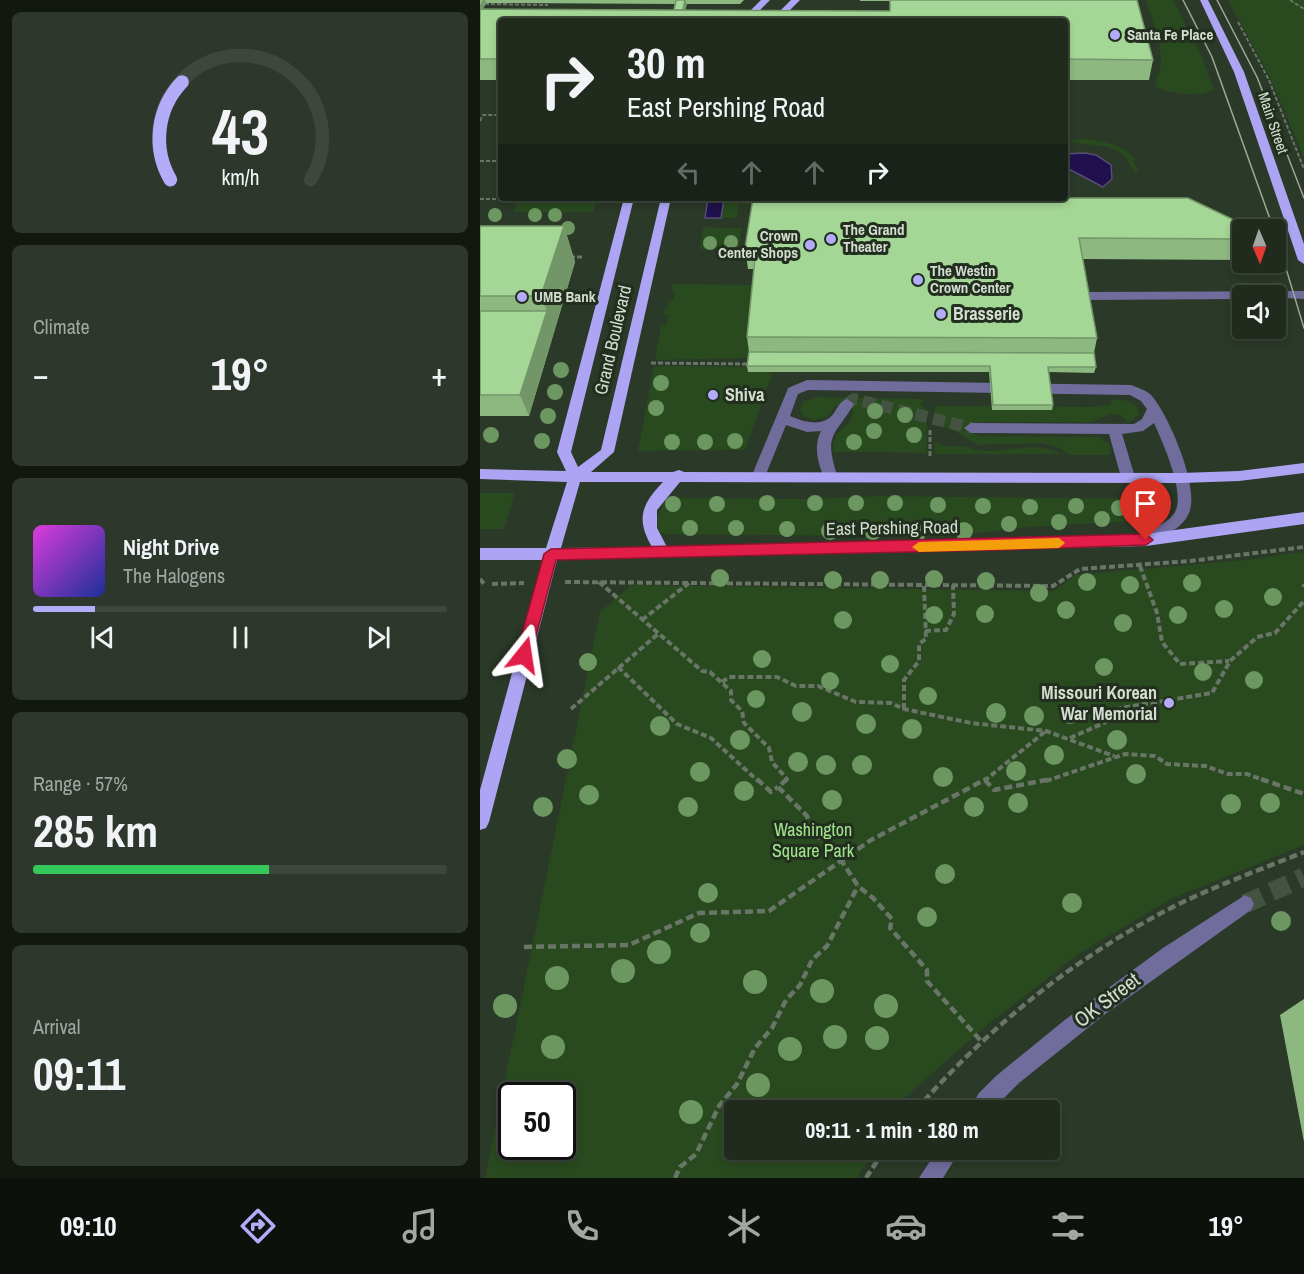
<!DOCTYPE html>
<meta charset="utf-8">
<style>
:root{--surface:#202b1e;--page:#2d372b;--text:#f1f3f6;--muted:#a2a7a4;--line:#3d473c;--accent:#b4acf9}
body{margin:0;font-family:"Archivo Narrow",sans-serif;background:var(--page);color:var(--text);height:100vh;display:flex;flex-direction:column;font-size:22px;white-space:nowrap}
*{box-sizing:border-box;margin:0}
p{font-size:20px;color:var(--muted)}
.icon{flex:none;width:33px;height:33px;fill:none;stroke:currentColor;stroke-width:2;stroke-linecap:round;stroke-linejoin:round}
.map{position:relative;flex:1;overflow:hidden}
.side{display:flex;flex-direction:column;gap:12px;padding:12px;background:#121810;width:480px}
.side>*{flex:none}
.top-card{position:absolute;left:18px;top:18px;width:570px;height:183px;border-radius:6px;box-shadow:0 3px 9px #0003,0 0 0 2px var(--line);background:#202b1e;color:var(--text);overflow:hidden}
.needle{width:39px;rotate:178deg}
.tools{position:absolute;left:752px;top:219px;display:grid;gap:12px}
.tools a{display:grid;place-items:center;width:54px;height:54px;border-radius:6px;background:var(--surface);box-shadow:0 3px 9px #0003,0 0 0 2px var(--line);font-size:30px}
.speed{position:absolute;left:18px;top:1082px;display:flex;gap:12px;font-size:30px;font-weight:700;text-align:center}
.speed>*{display:grid;place-content:center;width:78px;height:78px;border-radius:50%;background:var(--surface);box-shadow:0 3px 9px #0003,0 0 0 2px var(--line);line-height:1}
.speed .limit{border:3px solid #111;border-radius:9px;background:#fff;color:#111}
.pin{position:absolute;display:grid;place-items:center;width:51px;height:51px;color:#fff;margin:-62px -26px;border-radius:50% 50% 50% 0;rotate:-45deg;box-shadow:0 0 6px #0007}
.pin .icon{rotate:45deg}
.me{position:absolute;width:66px;margin:-33px;rotate:15deg;stroke-linejoin:round;filter:drop-shadow(0 0 4px #0008)}
.turn{display:flex;align-items:center;gap:21px;height:126px;padding:0 30px;font-size:27px}
.turn .icon{width:78px;height:78px;stroke-width:2.5}
.turn b{display:block;font-size:42px;line-height:51px}
.lanes{display:flex;align-items:center;height:57px;padding:0 30px;background:#0003;justify-content:center;gap:30px;direction:ltr}
.lanes .off{opacity:.35}
.big{font-size:45px;font-weight:700;line-height:1.1}
.side .tile{flex:1;display:flex;flex-direction:column;justify-content:center;gap:9px;min-width:0;padding:0 21px;border-radius:9px;background:var(--page)}
.side .dial{align-items:center;gap:0}
.dial svg{height:156px;overflow:visible;fill:none;stroke:var(--line);stroke-width:7;stroke-linecap:round;text-anchor:middle}
.dial text{fill:var(--text);stroke:none}
.song{display:flex;align-items:center;gap:18px}
.cover{width:72px;height:72px;border-radius:9px;background:linear-gradient(135deg,hsl(300 70% 55%),hsl(230 70% 35%))}
.played{height:6px;border-radius:3px;background:linear-gradient(90deg,var(--accent) 15%,var(--line) 15%)}
.keys{display:flex;justify-content:space-around;direction:ltr}
.heat{display:flex;justify-content:space-between;align-items:center;font-size:33px;direction:ltr}
.charge{height:9px;border-radius:4px;background:linear-gradient(90deg,#34c759 57%,var(--line) 0)}
.trip{position:absolute;left:244px;top:1100px;width:336px;height:60px;border-radius:6px;background:var(--surface);box-shadow:0 3px 9px #0003,0 0 0 2px var(--line);font-weight:700;line-height:60px;text-align:center}
.menu{display:flex;height:96px;justify-content:space-around;align-items:center;background:#0d110c;color:var(--muted)}
.menu .icon{width:42px;height:42px}
.menu .active{color:var(--accent)}
.menu b{font-size:27px;color:var(--text)}
main{display:flex;flex:1;min-height:0}
.map>svg:first-child{display:block}
.green{fill:#29491f;fill-rule:evenodd}
.water{fill:#20104d;stroke:#564e75;stroke-width:1.5}
.lines{fill:none;stroke-linecap:round;stroke-linejoin:round}
.minor-tunnel-far1{stroke:#445242;stroke-width:12;stroke-dasharray:12 6;stroke-linecap:butt}
.minor-tunnel{stroke:#445242;stroke-width:19;stroke-dasharray:19 10;stroke-linecap:butt}
.path-far3{stroke:#697667;stroke-width:2;stroke-dasharray:4 2;stroke-linecap:butt}
.path-far2{stroke:#697667;stroke-width:3;stroke-dasharray:5 2;stroke-linecap:butt}
.path-far1{stroke:#697667;stroke-width:4;stroke-dasharray:6 3;stroke-linecap:butt}
.path{stroke:#697667;stroke-width:4.5;stroke-dasharray:8 4;stroke-linecap:butt}
.minor{fill:#706c9c;fill-rule:evenodd}
.major{fill:#ada5f4;fill-rule:evenodd}
.tram{stroke:#9da89b;stroke-width:1.5}
.tree{fill:#6c9760}
.wall{fill:#8db880;fill-rule:evenodd}
.shaded-wall{fill:#739668}
.building{fill:#a4d695;stroke:#739668;stroke-width:1.5}
.route{fill:#e11d48;stroke:#92132f;stroke-width:1.5}
.slow{fill:#f59e0b}
.poi-dot{fill:#b4acf9;stroke:#222f1e;stroke-width:2}
.labels{text-anchor:middle;stroke-width:6;stroke-linejoin:round;paint-order:stroke}
.far-poi-label{font-size:15px;font-weight:bold;fill:#d4ddd2;stroke:#222f1e;text-anchor:start}
.far-street-label{font-size:15px;fill:#d4ddd2;stroke:#222f1e}
.poi-label{font-size:18px;font-weight:bold;fill:#d4ddd2;stroke:#222f1e;text-anchor:start}
.street-label{font-size:18px;fill:#d4ddd2;stroke:#222f1e}
.park-label{font-size:18px;fill:#a1e48d;stroke:#222f1e}
.near-street-label{font-size:21px;fill:#d4ddd2;stroke:#222f1e}
</style>
<main>
<section class="side">
<div class="tile dial"><svg viewBox="0 0 100 80">
<path d="M14 69A42 42 0 1 1 86 69"/>
<path d="M14 69A42 42 0 0 1 20 19" stroke="#b4acf9"/>
<text x="50" y="56" font-size="32" font-weight="700">43</text>
<text x="50" y="72" font-size="11">km/h</text>
</svg></div>
<div class="tile"><p>Climate</p>
<div class="heat"><a>−</a><b class="big">19°</b><a>+</a></div>
</div>
<div class="tile">
<div class="song"><i class="cover"></i><div><b>Night Drive</b><p>The Halogens</p></div></div>
<div class="played"></div>
<div class="keys"><svg class="icon" aria-label="previous" viewBox="0 0 24 24"><path d="M18 5L8 12l10 7zM5 5v14"/></svg><svg class="icon" aria-label="pause" viewBox="0 0 24 24"><path d="M8 5v14M16 5v14"/></svg><svg class="icon" aria-label="next" viewBox="0 0 24 24"><path d="M6 5l10 7-10 7zM19 5v14"/></svg></div>
</div>
<div class="tile"><p>Range · 57%</p><b class="big">285 km</b><div class="charge"></div></div>
<div class="tile"><p>Arrival</p><b class="big">09:11</b></div>
</section>
<div class="map">
<svg width="824" height="1178" viewBox="0 0 824 1178">
<rect width="100%" height="100%" fill="#2b3928"/>
<path class="green" d="M665,0H693L722,57L734,90C716,97 693,95 675,86C676,78 681,70 681,62C681,42 672,18 665,0Z
M748,0H824V158L791,79Z
M607,139C624,141 645,146 657,160L653,161L659,172H654C639,136 611,150 587,140Z
M244,198H275V204H259L257,218H241Z
M37,203H116L113,212H34Z
M223,227L262,228L258,249H220Z
M192,284L277,285L270,358L175,360L181,325L187,324L188,315H183L184,309H187L189,301L193,300L195,291H191Z
M174,366L283,367L292,374L265,450L158,451Z
M336,397L440,399L444,401L440,404L446,409L447,453L353,452C352,427 373,429 373,409L361,404L354,408L346,418L332,420L323,416L320,409L323,402Z
M631,399C644,400 658,400 659,415L649,423L639,414L629,415L612,422H499L492,425V432L501,436L618,437L630,444V455H590L580,448L562,443L498,445L475,431L456,425L454,409L458,406L613,407L631,404Z
M455,440C463,449 468,446 480,446C489,447 498,451 507,451C532,452 557,441 581,454H454Z
M0,493H35L24,529H0Z
M399,496L675,499H682L689,504L685,514L673,520L548,527L465,537L185,534L178,532L177,517L185,500L196,498L326,499Z
M820,552L824,554V845L691,899L600,953L507,1025L420,1102L416,1110H255V1149H396L377,1178H5L120,612L151,585L574,591L595,575L774,559ZM32,1095H82V1146H32Z"/>
<path class="water" d="M605,153L616,155L631,165L632,179L623,187L585,167V154Z
M228,198H244L241,218H225Z"/>
<g class="lines">
<path class="minor-tunnel-far1" d="M367,404L374,399L491,428"/>
<path class="minor-tunnel" d="M765,904L824,877"/>
<path class="path-far3" d="M810,0L824,9
M5,4L68,5
M758,22L789,80L824,169
M0,121L3,115H21
M0,161H21
M0,199L123,200"/>
<path class="path-far2" d="M90,257H104
M171,363L272,364
M450,430V456"/>
<path class="path-far1" d="M660,566L677,613L682,642L700,664L749,661
M0,579L5,585
M85,582L573,586L600,569L710,561L824,547
M119,582L222,671L230,672L251,691V700L262,711L264,723L289,748L292,762L307,779L305,781
M12,584L44,583
M824,584V587
M162,620L209,583
M445,631L466,630L474,614L473,585
M138,667L197,724L231,738L278,781
M242,682L249,677H297L316,686H338L376,702L411,703L424,709L491,723L566,731L634,756
M91,709L178,634
M424,709V680L439,661V644L446,639L444,585
M590,738L624,723L641,708L732,693L750,661L777,637L795,633L824,601
M504,781L566,731
M566,781L645,754L675,756L687,764L725,766L748,774H767L786,781"/>
<path class="path" d="M277,779L291,792L298,787
M307,779L298,787L327,816L331,829L361,860L378,886L393,898L412,919L410,928L447,970V981L501,1041
M781,779L824,794
M505,780L514,790L571,779
M44,947L149,945L219,913L289,911L391,840L506,779
M436,1110C507,1029 589,962 685,911C729,888 777,871 824,852
M195,1178L200,1167L216,1154L239,1106L257,1084L275,1048L292,1028L306,1000L320,985L332,960L347,946L378,886
M386,1178L405,1149"/>
<path class="minor" d="M824,291V299L762,296V299L606,300L600,296L606,292Z
M327,380L651,385C658,388 667,390 672,396C689,416 720,488 709,513C705,523 695,530 686,535C678,540 670,547 661,544L659,540L661,536C671,529 689,523 695,512C706,493 682,441 674,423L663,431L642,434L655,477L648,482L641,477L629,434L491,433L484,428L491,423L654,424L662,419L667,409L661,401L650,395L328,390L318,394L310,416C324,422 343,428 354,413C358,407 360,401 367,399L374,404C354,437 344,434 357,475L355,479H345C338,465 333,446 341,431L327,432L306,425L284,479H274L272,475L307,391L308,388Z
M765,895L771,898L774,904L771,910L624,1015L539,1083L512,1110H489L499,1093L516,1076L586,1019L683,948Z
M458,1149H481L463,1178H439Z"/>
<path class="major" d="M281,0H290L269,21H260Z
M311,0H320L299,21H290Z
M720,0H728L764,72L824,244V264L818,260L754,72Z
M144,198H154L91,452L98,467L121,450L181,198H191L134,452L111,472H193L199,470L204,472L701,473L759,471L824,463V473L759,481L701,483L200,482L177,510V528L187,547L666,534L824,512V524L666,546L77,560L9,822L6,828L0,830V790L63,560H0V548H66L87,482L0,479V469L86,471L77,452ZM100,482H183C161,505 156,519 172,547L81,548Z"/>
<path class="tram" d="M703,0L732,57L794,230
M737,0L777,77L824,198
M795,232L824,328"/>
</g>
<g class="tree">
<circle cx="15" cy="215" r="7"/>
<circle cx="55" cy="215" r="7"/>
<circle cx="75" cy="215" r="7"/>
<circle cx="88" cy="228" r="7"/>
<circle cx="251" cy="242" r="7"/>
<circle cx="230" cy="243" r="7"/>
<circle cx="81" cy="370" r="8"/>
<circle cx="181" cy="383" r="8"/>
<circle cx="75" cy="392" r="8"/>
<circle cx="176" cy="408" r="8"/>
<circle cx="395" cy="411" r="8"/>
<circle cx="425" cy="415" r="8"/>
<circle cx="68" cy="416" r="8"/>
<circle cx="394" cy="431" r="8"/>
<circle cx="11" cy="435" r="8"/>
<circle cx="434" cy="435" r="8"/>
<circle cx="62" cy="441" r="8"/>
<circle cx="255" cy="441" r="8"/>
<circle cx="192" cy="442" r="8"/>
<circle cx="225" cy="442" r="8"/>
<circle cx="374" cy="442" r="8"/>
<circle cx="287" cy="503" r="8"/>
<circle cx="335" cy="503" r="8"/>
<circle cx="376" cy="503" r="8"/>
<circle cx="415" cy="503" r="8"/>
<circle cx="193" cy="504" r="8"/>
<circle cx="237" cy="504" r="8"/>
<circle cx="458" cy="505" r="8"/>
<circle cx="503" cy="506" r="8"/>
<circle cx="596" cy="506" r="8"/>
<circle cx="550" cy="507" r="8"/>
<circle cx="639" cy="508" r="8"/>
<circle cx="622" cy="519" r="8"/>
<circle cx="579" cy="522" r="8"/>
<circle cx="529" cy="524" r="8"/>
<circle cx="210" cy="528" r="8"/>
<circle cx="256" cy="528" r="8"/>
<circle cx="307" cy="529" r="8"/>
<circle cx="350" cy="531" r="9"/>
<circle cx="393" cy="531" r="9"/>
<circle cx="484" cy="531" r="9"/>
<circle cx="438" cy="532" r="9"/>
<circle cx="240" cy="578" r="9"/>
<circle cx="454" cy="579" r="9"/>
<circle cx="353" cy="580" r="9"/>
<circle cx="400" cy="580" r="9"/>
<circle cx="506" cy="581" r="9"/>
<circle cx="607" cy="582" r="9"/>
<circle cx="712" cy="583" r="9"/>
<circle cx="650" cy="585" r="9"/>
<circle cx="559" cy="593" r="9"/>
<circle cx="793" cy="597" r="9"/>
<circle cx="744" cy="609" r="9"/>
<circle cx="586" cy="610" r="9"/>
<circle cx="505" cy="614" r="9"/>
<circle cx="454" cy="615" r="9"/>
<circle cx="698" cy="615" r="9"/>
<circle cx="363" cy="620" r="9"/>
<circle cx="643" cy="623" r="9"/>
<circle cx="282" cy="659" r="9"/>
<circle cx="108" cy="662" r="9"/>
<circle cx="410" cy="664" r="9"/>
<circle cx="624" cy="667" r="9"/>
<circle cx="723" cy="672" r="9"/>
<circle cx="774" cy="680" r="9"/>
<circle cx="350" cy="681" r="9"/>
<circle cx="448" cy="696" r="9"/>
<circle cx="276" cy="699" r="9"/>
<circle cx="322" cy="712" r="10"/>
<circle cx="516" cy="713" r="10"/>
<circle cx="590" cy="714" r="10"/>
<circle cx="554" cy="716" r="10"/>
<circle cx="386" cy="724" r="10"/>
<circle cx="180" cy="726" r="10"/>
<circle cx="432" cy="729" r="10"/>
<circle cx="260" cy="740" r="10"/>
<circle cx="637" cy="740" r="10"/>
<circle cx="574" cy="755" r="10"/>
<circle cx="87" cy="759" r="10"/>
<circle cx="318" cy="762" r="10"/>
<circle cx="346" cy="765" r="10"/>
<circle cx="382" cy="765" r="10"/>
<circle cx="536" cy="771" r="10"/>
<circle cx="220" cy="772" r="10"/>
<circle cx="656" cy="774" r="10"/>
<circle cx="463" cy="777" r="10"/>
<circle cx="264" cy="791" r="10"/>
<circle cx="109" cy="795" r="10"/>
<circle cx="352" cy="800" r="10"/>
<circle cx="538" cy="803" r="10"/>
<circle cx="790" cy="803" r="10"/>
<circle cx="751" cy="804" r="10"/>
<circle cx="63" cy="807" r="10"/>
<circle cx="208" cy="807" r="10"/>
<circle cx="494" cy="807" r="10"/>
<circle cx="465" cy="874" r="10"/>
<circle cx="228" cy="893" r="10"/>
<circle cx="592" cy="903" r="10"/>
<circle cx="447" cy="917" r="10"/>
<circle cx="801" cy="921" r="10"/>
<circle cx="220" cy="933" r="10"/>
<circle cx="179" cy="952" r="12"/>
<circle cx="143" cy="971" r="12"/>
<circle cx="77" cy="978" r="12"/>
<circle cx="275" cy="982" r="12"/>
<circle cx="342" cy="991" r="12"/>
<circle cx="25" cy="1006" r="12"/>
<circle cx="406" cy="1006" r="12"/>
<circle cx="355" cy="1037" r="12"/>
<circle cx="397" cy="1038" r="12"/>
<circle cx="73" cy="1047" r="12"/>
<circle cx="310" cy="1049" r="12"/>
<circle cx="278" cy="1085" r="12"/>
<circle cx="211" cy="1112" r="12"/>
</g>
<path class="wall" d="M0,0H264L260,4H207L205,10L410,11V1H380V0H657L673,60L669,80H585V21H21V80H0ZM6,3L195,4L194,10L3,9Z
M0,226H84L95,262L49,416H0Z
M762,230V260L603,259L617,338L614,353L616,367L614,373L569,372L573,405L572,410H512L509,372H268L267,366L269,352L267,337L274,269H268L265,248Z
M824,999V1142L800,1015Z"/>
<path class="shaded-wall" d="M3,0H5L6,3L0,15V5Z
M205,0L207,4L202,21H200Z
M84,226L95,262L49,416L40,395L67,311L61,296Z"/>
<path class="building" d="M196,0H205L203,10H194Z
M410,0H657L673,60L585,59V21H21V59H0V9L410,11Z
M273,198H708L775,230H762V239L599,238L617,338L267,337L276,248H265Z
M0,226H84L61,296H0Z
M0,311H67L40,395H0Z
M269,352L614,353L616,367H568L573,405H513L510,366H267Z"/>
<path class="route" d="M666,534L673,540L666,545L521,550L76,560L51,655L49,659H38L36,655L64,554L71,549Z"/>
<path class="slow" d="M579,538L585,543L579,548L439,552L432,547L439,542Z"/>
<g class="poi-dot">
<circle cx="635" cy="35" r="6"/>
<circle cx="351" cy="239" r="6"/>
<circle cx="330" cy="245" r="6"/>
<circle cx="438" cy="280" r="6"/>
<circle cx="42" cy="297" r="6"/>
<circle cx="461" cy="314" r="6"/>
<circle cx="233" cy="395" r="6"/>
<circle cx="689" cy="703" r="6"/>
</g>
<g class="labels">
<g class="far-poi-label">
<text x="647" y="40">Santa Fe Place</text>
<text x="363" y="235">The Grand<tspan x="363" dy="17">Theater</tspan></text>
<text x="318" y="241" text-anchor="end">Crown<tspan x="318" dy="17">Center Shops</tspan></text>
<text x="450" y="276">The Westin<tspan x="450" dy="17">Crown Center</tspan></text>
<text x="54" y="302">UMB Bank</text>
</g>
<g class="far-street-label">
<text transform="translate(793 123) rotate(71)" y="5">Main Street</text>
</g>
<g class="poi-label">
<text x="473" y="320">Brasserie</text>
<text x="245" y="401">Shiva</text>
<text x="677" y="699" text-anchor="end">Missouri Korean<tspan x="677" dy="21">War Memorial</tspan></text>
</g>
<g class="street-label">
<text transform="translate(133 340) rotate(-77)" y="6">Grand Boulevard</text>
<text transform="translate(412 528) rotate(-1)" y="6">East Pershing Road</text>
</g>
<g class="park-label">
<text x="333" y="836">Washington<tspan x="333" dy="21">Square Park</tspan></text>
</g>
<g class="near-street-label">
<text transform="translate(627 1000) rotate(-37)" y="7">OK Street</text>
</g>
</g>
</svg>
<div class="tools">
<a><svg class="needle" viewBox="-14 -14 28 28"><path d="M0-13l5 13h-10z" fill="#e53935"/><path d="M0 13l5-13h-10z" fill="#a2a7a4"/></svg></a>
<a><svg class="icon" aria-label="sound" viewBox="0 0 24 24"><path d="M4 9h4l5-4v14l-5-4H4zM17 9q2 3 0 6"/></svg></a>
</div>
<div class="speed"><div class="limit">50</div></div>
<div class="pin" style="left:666px;top:540px;background:#d93025"><svg class="icon" aria-label="arrive" viewBox="0 0 24 24"><path d="M6 21V4h12l-3 4 3 4H6"/></svg></div>
<svg class="me" style="left:44px;top:655px" viewBox="-20 -20 40 40"><path d="M0-17L14 15 0 8-14 15z" fill="#e11d48" stroke="#fff" stroke-width="4"/></svg>
<div class="trip">09:11 · 1 min · 180 m</div>
<div class="top-card">
<div class="turn"><svg class="icon" aria-label="right" viewBox="0 0 24 24"><path d="M7 20v-9h11M14 6l5 5-5 5"/></svg><div><b>30 m</b>East Pershing Road</div></div>
<div class="lanes"><svg class="icon off" aria-label="left" viewBox="0 0 24 24"><path d="M17 20v-9H6M10 6l-5 5 5 5"/></svg><svg class="icon off" aria-label="ahead" viewBox="0 0 24 24"><path d="M12 20V5M6 11l6-6 6 6"/></svg><svg class="icon off" aria-label="ahead" viewBox="0 0 24 24"><path d="M12 20V5M6 11l6-6 6 6"/></svg><svg class="icon" aria-label="right" viewBox="0 0 24 24"><path d="M7 20v-9h11M14 6l5 5-5 5"/></svg></div>
</div>
</div>
</main>
<nav class="menu">
<b>09:10</b>
<svg class="icon active" aria-label="directions" viewBox="0 0 24 24"><path d="M12 3l9 9-9 9-9-9zM9 14v-3h6M13 9l2 2-2 2"/></svg>
<svg class="icon" aria-label="music" viewBox="0 0 24 24"><path d="M9 18V5l10-2v13"/><circle cx="6" cy="18" r="3"/><circle cx="16" cy="16" r="3"/></svg>
<svg class="icon" aria-label="phone" viewBox="0 0 24 24"><path d="M5 4h4l2 5-3 2q2 4 5 5l2-3 5 2v4C11 20 4 13 5 4z"/></svg>
<svg class="icon" aria-label="climate" viewBox="0 0 24 24"><path d="M12 3v18M4 7l16 10M4 17L20 7"/></svg>
<svg class="icon" aria-label="car" viewBox="0 0 24 24"><path d="M5 17H2v-5l4-1 3-4h7l3 4 3 1v5h-3M9 17h6M6 11h13"/><circle cx="7" cy="17" r="2"/><circle cx="17" cy="17" r="2"/></svg>
<svg class="icon" aria-label="filters" viewBox="0 0 24 24"><path d="M4 7h16M4 17h16"/><circle cx="9" cy="7" r="2"/><circle cx="15" cy="17" r="2"/></svg>
<b>19°</b>
</nav>
